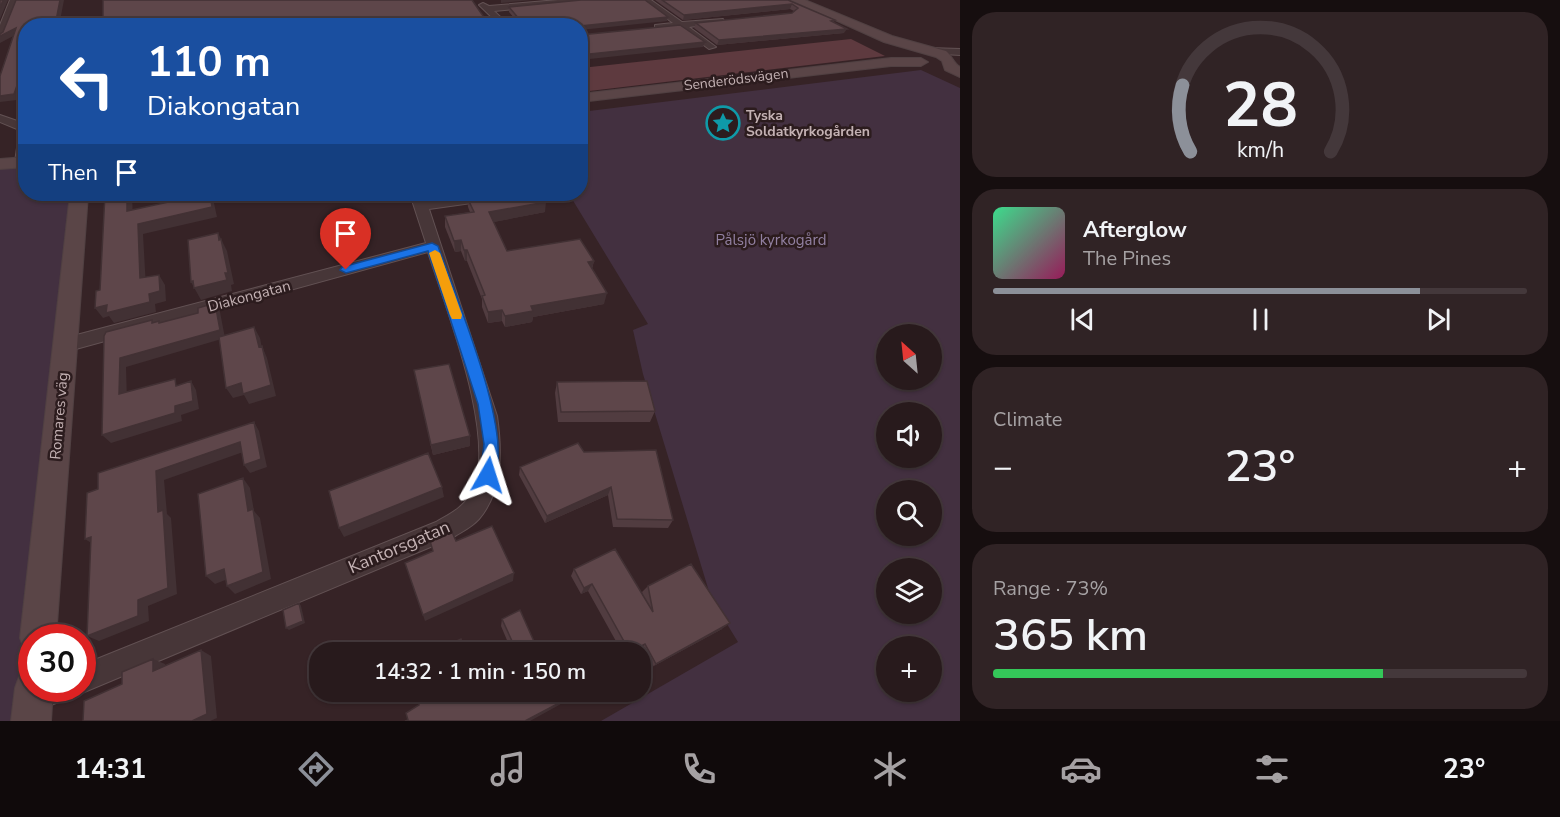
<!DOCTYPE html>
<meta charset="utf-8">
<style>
:root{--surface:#281a1c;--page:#302325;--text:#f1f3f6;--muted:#a5a1a3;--line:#44383b;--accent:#8c9099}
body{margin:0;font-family:"Nunito Sans",sans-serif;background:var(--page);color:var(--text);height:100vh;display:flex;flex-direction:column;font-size:22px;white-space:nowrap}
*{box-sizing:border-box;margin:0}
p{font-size:20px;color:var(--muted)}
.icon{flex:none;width:33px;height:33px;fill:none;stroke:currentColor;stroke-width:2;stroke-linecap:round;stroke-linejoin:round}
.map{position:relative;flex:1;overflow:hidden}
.panel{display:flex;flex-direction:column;gap:12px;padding:12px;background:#160e0f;width:600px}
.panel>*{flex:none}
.guide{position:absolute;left:18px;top:18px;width:570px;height:183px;border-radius:24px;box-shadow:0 2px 4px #0004,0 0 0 2px var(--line);background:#1a4fa0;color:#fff;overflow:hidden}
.needle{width:39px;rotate:333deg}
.buttons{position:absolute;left:876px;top:324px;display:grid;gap:12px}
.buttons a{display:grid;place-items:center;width:66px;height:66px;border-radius:50%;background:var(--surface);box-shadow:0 2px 4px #0004,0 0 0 2px var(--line);font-size:30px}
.speed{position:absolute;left:18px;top:624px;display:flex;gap:12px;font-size:30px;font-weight:700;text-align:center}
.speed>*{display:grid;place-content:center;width:78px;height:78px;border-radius:50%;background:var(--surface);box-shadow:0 2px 4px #0004,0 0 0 2px var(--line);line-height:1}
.speed .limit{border:9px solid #d22;background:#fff;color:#111}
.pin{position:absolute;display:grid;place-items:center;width:51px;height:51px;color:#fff;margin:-62px -26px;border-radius:50% 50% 50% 0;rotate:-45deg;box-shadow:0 0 6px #0007}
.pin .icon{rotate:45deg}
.me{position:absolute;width:66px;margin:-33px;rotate:6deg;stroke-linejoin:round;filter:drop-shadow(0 0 4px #0008)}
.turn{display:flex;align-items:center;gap:21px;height:126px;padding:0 30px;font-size:27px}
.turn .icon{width:78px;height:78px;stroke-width:2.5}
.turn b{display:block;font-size:42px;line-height:51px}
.then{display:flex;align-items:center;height:57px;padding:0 30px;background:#0003;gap:12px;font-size:22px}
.big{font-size:45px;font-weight:600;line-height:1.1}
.panel .widget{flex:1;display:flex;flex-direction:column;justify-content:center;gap:9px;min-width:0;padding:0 21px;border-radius:24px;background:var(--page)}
.panel .dial{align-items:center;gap:0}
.dial svg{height:156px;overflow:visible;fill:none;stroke:var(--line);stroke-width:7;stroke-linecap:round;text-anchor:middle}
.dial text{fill:var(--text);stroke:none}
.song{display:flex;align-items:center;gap:18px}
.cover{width:72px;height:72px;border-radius:9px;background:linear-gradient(135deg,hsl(150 70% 55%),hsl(330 70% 35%))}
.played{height:6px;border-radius:3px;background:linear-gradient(90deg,var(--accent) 80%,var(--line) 80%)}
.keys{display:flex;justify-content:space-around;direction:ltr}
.heat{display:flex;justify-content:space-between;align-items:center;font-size:33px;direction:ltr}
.charge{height:9px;border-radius:4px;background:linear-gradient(90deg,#34c759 73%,var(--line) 0)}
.trip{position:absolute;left:309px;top:642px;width:342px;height:60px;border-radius:24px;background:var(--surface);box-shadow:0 2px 4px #0004,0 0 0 2px var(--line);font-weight:600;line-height:60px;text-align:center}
.tabs{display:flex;height:96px;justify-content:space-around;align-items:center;background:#100a0b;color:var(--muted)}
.tabs .icon{width:42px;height:42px}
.tabs .on{color:var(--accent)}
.tabs b{font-size:27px;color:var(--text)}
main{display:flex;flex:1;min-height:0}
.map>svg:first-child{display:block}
.green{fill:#433040;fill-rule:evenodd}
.water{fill:#5e3a3f}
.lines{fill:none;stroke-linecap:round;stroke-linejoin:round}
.street-casing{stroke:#625153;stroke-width:2}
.secondary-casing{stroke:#504042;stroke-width:2}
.street{fill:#473638;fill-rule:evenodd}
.secondary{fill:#5a4547;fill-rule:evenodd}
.wall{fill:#513c40}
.shaded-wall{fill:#423134}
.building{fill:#5e464a;stroke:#423134;stroke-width:1.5}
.route{fill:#1a73e8;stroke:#114b97;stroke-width:1.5}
.slow{fill:#f59e0b}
.labels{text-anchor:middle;stroke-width:5;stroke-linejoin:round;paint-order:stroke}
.far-street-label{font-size:14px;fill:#c3b1b3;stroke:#2c1c1e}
.far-poi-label{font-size:14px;font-weight:bold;fill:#c3b1b3;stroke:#2c1c1e;text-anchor:start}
.park-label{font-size:15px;fill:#9281a2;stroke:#2c1c1e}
.street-label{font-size:15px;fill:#c3b1b3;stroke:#2c1c1e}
.near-street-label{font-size:18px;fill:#c3b1b3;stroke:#2c1c1e}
</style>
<main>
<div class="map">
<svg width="960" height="721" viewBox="0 0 960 721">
<rect width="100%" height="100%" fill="#362326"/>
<path class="green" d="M921,70L960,88V721H601L738,642L711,598L643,374L633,330L648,324L569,194H580L581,112ZM886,334H932V380H886ZM886,412H932V458H886ZM886,490H932V536H886ZM886,568H932V614H886ZM886,646H932V692H886Z
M25,160L26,194H72V208L13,721H0V162Z"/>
<path class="water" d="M851,39L885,56L581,92V68Z"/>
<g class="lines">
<g class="street-casing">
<path id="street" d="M10,0H18L4,36L0,39V25Z
M558,0H587L583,2L494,11L510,26H501L479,5L483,3L489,6Z
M642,0H651L682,22L723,19L724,21L720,23L689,27L716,47L709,49L679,27L655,29V25L673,23Z
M929,48L960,49V55L926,53V49Z
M0,115L26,124L25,165L21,166L15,162L19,134L17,129L0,122Z
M410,194H423L426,201L490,194L493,197L486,201L429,209L497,416C502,451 503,491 479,519C472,527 461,532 452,538L82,693L72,689L82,688V665L436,522C450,514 463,508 471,493C500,443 445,306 428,252L65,352L59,350L56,345L59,340L65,338L426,243Z
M32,685V688H72L68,698L32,713L22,709L18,699L22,689Z"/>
</g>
<g class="secondary-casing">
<path id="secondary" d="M791,0H805L892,36L946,51C952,56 954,64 960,67V77L945,70L942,61L936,57L884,42Z
M891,58H921L928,62L921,66H891L580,102V94Z
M26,157V167L0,169V159Z
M70,194H88L56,638H32V654L25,651L20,638Z
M32,670V688H53L51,721H11L15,688L20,674Z"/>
</g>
<use href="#street" class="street"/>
<use href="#secondary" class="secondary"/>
</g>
<path class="wall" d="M655,0H788L835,20L834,22L844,33L717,45L694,28L696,23L792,13L794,11L790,9L683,20Z
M509,7L667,21L580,26H521L509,12Z
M467,197L545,212L493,222L507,251L594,261L592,269L604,304L533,317L532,322L505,327L502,321L488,323L482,307V299L467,261H465L461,251L455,252L445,227V216L470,212L468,207Z
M414,370L470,446L433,455Z
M557,382L655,411L650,422H558L555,393Z
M584,452L673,520L668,528L613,527L608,495L545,523L519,475L520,467Z
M574,569L643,596L642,592L648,586L722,629L650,668L639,650L634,652H622L588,591L581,594L571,576Z
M502,619L536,646L546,649L566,652H512L501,626Z"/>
<path class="shaded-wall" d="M3,0H8L0,19V8Z
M60,0H64L59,26H55Z
M501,0H532L501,3Z
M792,4L790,9L683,20L684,15Z
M668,17L667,21L580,30V25Z
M16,28L19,33L0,43V36Z
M847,29L844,33L717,45L719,40Z
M705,42L703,47L580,60V55Z
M26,60V75L17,100L0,102V96Z
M127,194H132L133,221L127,211Z
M210,194H212L217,217L143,234L146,288L140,278L138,224Z
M546,202L545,212L489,223V212Z
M218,233L227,251L234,284L231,285L232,291L201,300L191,282L193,281L219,240Z
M461,240V251L455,252L454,241Z
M464,250H467V261H465Z
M594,261L591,272L588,262Z
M159,275L165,285L166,301L155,304L156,312L114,323L109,316L103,318L95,308L149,294Z
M607,293L604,304L533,317L532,322L505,327V316L531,306Z
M215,303L220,312L225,338L126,367L127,402L119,394L120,358Z
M502,310V321L488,323V312Z
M254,327L260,338L264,359L259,347Z
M262,346L267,358L276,396L249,404L244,395L233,398L226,388Z
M191,381L196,390L199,409L181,415L182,421L111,443L102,435L175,406Z
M254,422L259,431L267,467L250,473L244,465Z
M470,436V446L433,455L431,445Z
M240,442L246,451L164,480L167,514L171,518L177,594L148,606L149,621L99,641L87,636L138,600L158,512L156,471Z
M243,478L250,488L254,511L260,518L271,579L235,594L227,586L248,511Z
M442,487L444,497L344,537L339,528Z
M611,487L608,495L545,523L547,516Z
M91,537L96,546L85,539Z
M224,569L233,577L215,584L206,576Z
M514,573L513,581L425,621L423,615Z
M592,584L588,591L581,594L584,588Z
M299,603L301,606L305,623L289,630L286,628Z
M730,623L722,629L650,668L656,664Z
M645,644L639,650L634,652H630Z
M201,650L211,656L217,718L210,721H192Z
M153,659L165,664V676L153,671Z
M580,692H582L579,694L530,721H525Z"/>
<path class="building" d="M0,0H3L0,8Z
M16,0H60L55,26H26V60L14,94L0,96V76L16,28L0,36V34L3,32Z
M103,0H472L490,26H103Z
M581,0H645L668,17L580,26H525L509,7Z
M662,0H788L835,20L831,21L847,29L719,40L696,23L792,13L798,8L792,4L684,15Z
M680,25L705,42L580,55V35Z
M105,194H127V211L178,200L177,194H210L212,207L138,224L140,278L159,275L160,291L149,294L150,302L106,313L107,305L95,308L96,291L100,290Z
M489,194H541L546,202L489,212L507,251L580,239L594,261L588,262L607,293L531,306L533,311L505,316L502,310L488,312L482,296L485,295L467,250H464L461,240L454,241L445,216L474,212L467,197Z
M218,233L219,240L221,239L228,273H225L227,280L194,288L193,281L191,282L188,240Z
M215,303L220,330L120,358L119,394L175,379L176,386L191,381L193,401L175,406V413L102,435L104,336L106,332L152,320V323L159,321V323L198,313V308Z
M254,327L259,347L262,346L271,385L243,394L241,383L226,388L219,337Z
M449,364L470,436L431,445L414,370Z
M647,381L655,411L561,412L557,382Z
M254,422L261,459L244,465L240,442L156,471L158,512L163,510L168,588L138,600V616L87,636L91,537L85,539L87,493L98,489V473Z
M578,443L584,452L656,450L673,520L617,519L611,487L547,516L520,467Z
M428,453L442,487L339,528L329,491Z
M243,478L248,511L253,509L263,572L227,586L224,569L206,576L198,494Z
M492,526L514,573L423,615L405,563L433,551L430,541L452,532L456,541Z
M615,549L653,612L648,586L691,564L730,623L656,664L645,644L630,652L592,584L584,588L574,569Z
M299,603L303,621L286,628L283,610Z
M520,610L536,646L543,643L546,649L561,641L566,652H517L502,619Z
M461,639L466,652H432Z
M201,650L207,714L192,721H83L84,701L122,684V672L153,659V671Z
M415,692H580L525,721H405L408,720L406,713L419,705Z"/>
<path class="route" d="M432,243L438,246C455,296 515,434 494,480L488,482L482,480L480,475L484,444L478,404L428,251L346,273L340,270L342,267Z"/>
<path class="slow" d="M435,250L440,253L462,315L461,319H452L450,315L429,253Z"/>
<defs>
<g id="sight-ring" transform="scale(1.725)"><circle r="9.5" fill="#2c1c1e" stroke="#0f9aa8" stroke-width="1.5"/><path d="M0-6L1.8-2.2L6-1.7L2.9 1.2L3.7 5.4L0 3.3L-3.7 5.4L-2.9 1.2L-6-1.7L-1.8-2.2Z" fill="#0f9aa8"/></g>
</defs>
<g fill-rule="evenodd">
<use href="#sight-ring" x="723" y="123"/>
</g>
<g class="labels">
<g class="far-street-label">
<text transform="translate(736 79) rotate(-7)" y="5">Senderödsvägen</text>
</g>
<g class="far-poi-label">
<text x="746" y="120">Tyska<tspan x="746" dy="16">Soldatkyrkogården</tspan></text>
</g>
<g class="park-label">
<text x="771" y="245">Pålsjö kyrkogård</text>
</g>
<g class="street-label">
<text transform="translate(249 296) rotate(-15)" y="5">Diakongatan</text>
<text transform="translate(59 416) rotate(-85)" y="5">Romares väg</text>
</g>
<g class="near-street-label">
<text transform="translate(399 547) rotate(-23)" y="6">Kantorsgatan</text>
</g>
</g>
</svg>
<div class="buttons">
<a><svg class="needle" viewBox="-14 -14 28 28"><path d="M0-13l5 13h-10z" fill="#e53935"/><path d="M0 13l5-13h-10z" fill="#a5a1a3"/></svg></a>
<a><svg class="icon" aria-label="sound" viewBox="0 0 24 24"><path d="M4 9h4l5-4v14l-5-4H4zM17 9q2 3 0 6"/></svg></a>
<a><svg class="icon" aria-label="search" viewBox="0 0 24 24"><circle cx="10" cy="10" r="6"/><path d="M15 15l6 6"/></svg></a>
<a><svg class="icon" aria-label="layers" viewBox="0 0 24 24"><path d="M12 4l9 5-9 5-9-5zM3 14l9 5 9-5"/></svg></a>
<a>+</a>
</div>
<div class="speed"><div class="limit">30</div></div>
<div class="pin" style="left:346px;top:270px;background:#d93025"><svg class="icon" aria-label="arrive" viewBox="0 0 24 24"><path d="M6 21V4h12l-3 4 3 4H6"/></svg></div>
<svg class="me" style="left:488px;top:475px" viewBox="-20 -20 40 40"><path d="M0-17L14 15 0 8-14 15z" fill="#1a73e8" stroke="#fff" stroke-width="4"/></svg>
<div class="trip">14:32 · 1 min · 150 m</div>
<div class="guide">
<div class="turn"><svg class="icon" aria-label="left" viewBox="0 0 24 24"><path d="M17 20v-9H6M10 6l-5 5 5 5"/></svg><div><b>110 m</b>Diakongatan</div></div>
<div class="then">Then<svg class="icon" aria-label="arrive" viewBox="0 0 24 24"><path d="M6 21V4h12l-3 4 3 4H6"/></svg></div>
</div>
</div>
<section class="panel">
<div class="widget dial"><svg viewBox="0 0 100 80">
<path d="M14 69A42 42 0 1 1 86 69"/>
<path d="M14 69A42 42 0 0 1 10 35" stroke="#8c9099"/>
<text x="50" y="56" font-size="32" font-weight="700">28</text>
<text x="50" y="72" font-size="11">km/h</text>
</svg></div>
<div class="widget">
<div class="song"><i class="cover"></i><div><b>Afterglow</b><p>The Pines</p></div></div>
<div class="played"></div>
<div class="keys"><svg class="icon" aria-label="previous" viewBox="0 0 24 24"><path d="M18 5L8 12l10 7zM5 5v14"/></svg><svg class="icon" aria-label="pause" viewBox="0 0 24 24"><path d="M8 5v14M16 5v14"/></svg><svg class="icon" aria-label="next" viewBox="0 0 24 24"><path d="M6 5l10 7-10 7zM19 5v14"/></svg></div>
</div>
<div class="widget"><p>Climate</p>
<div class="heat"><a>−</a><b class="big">23°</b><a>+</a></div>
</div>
<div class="widget"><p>Range · 73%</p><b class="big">365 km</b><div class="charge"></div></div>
</section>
</main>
<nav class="tabs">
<b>14:31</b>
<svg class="icon on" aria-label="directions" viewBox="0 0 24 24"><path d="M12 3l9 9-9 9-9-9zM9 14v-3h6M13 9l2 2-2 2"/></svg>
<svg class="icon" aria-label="music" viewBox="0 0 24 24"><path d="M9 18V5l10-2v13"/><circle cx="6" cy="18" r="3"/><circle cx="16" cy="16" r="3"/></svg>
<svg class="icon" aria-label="phone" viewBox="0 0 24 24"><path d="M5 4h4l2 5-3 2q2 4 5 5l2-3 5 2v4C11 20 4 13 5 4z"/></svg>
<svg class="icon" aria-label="climate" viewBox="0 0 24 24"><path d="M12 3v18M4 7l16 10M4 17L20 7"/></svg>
<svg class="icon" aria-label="car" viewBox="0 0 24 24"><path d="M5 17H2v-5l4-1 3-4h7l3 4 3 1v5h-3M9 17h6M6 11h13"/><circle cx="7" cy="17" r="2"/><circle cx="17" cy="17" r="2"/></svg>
<svg class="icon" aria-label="filters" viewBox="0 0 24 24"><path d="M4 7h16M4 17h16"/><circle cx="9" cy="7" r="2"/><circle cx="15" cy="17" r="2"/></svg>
<b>23°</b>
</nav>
